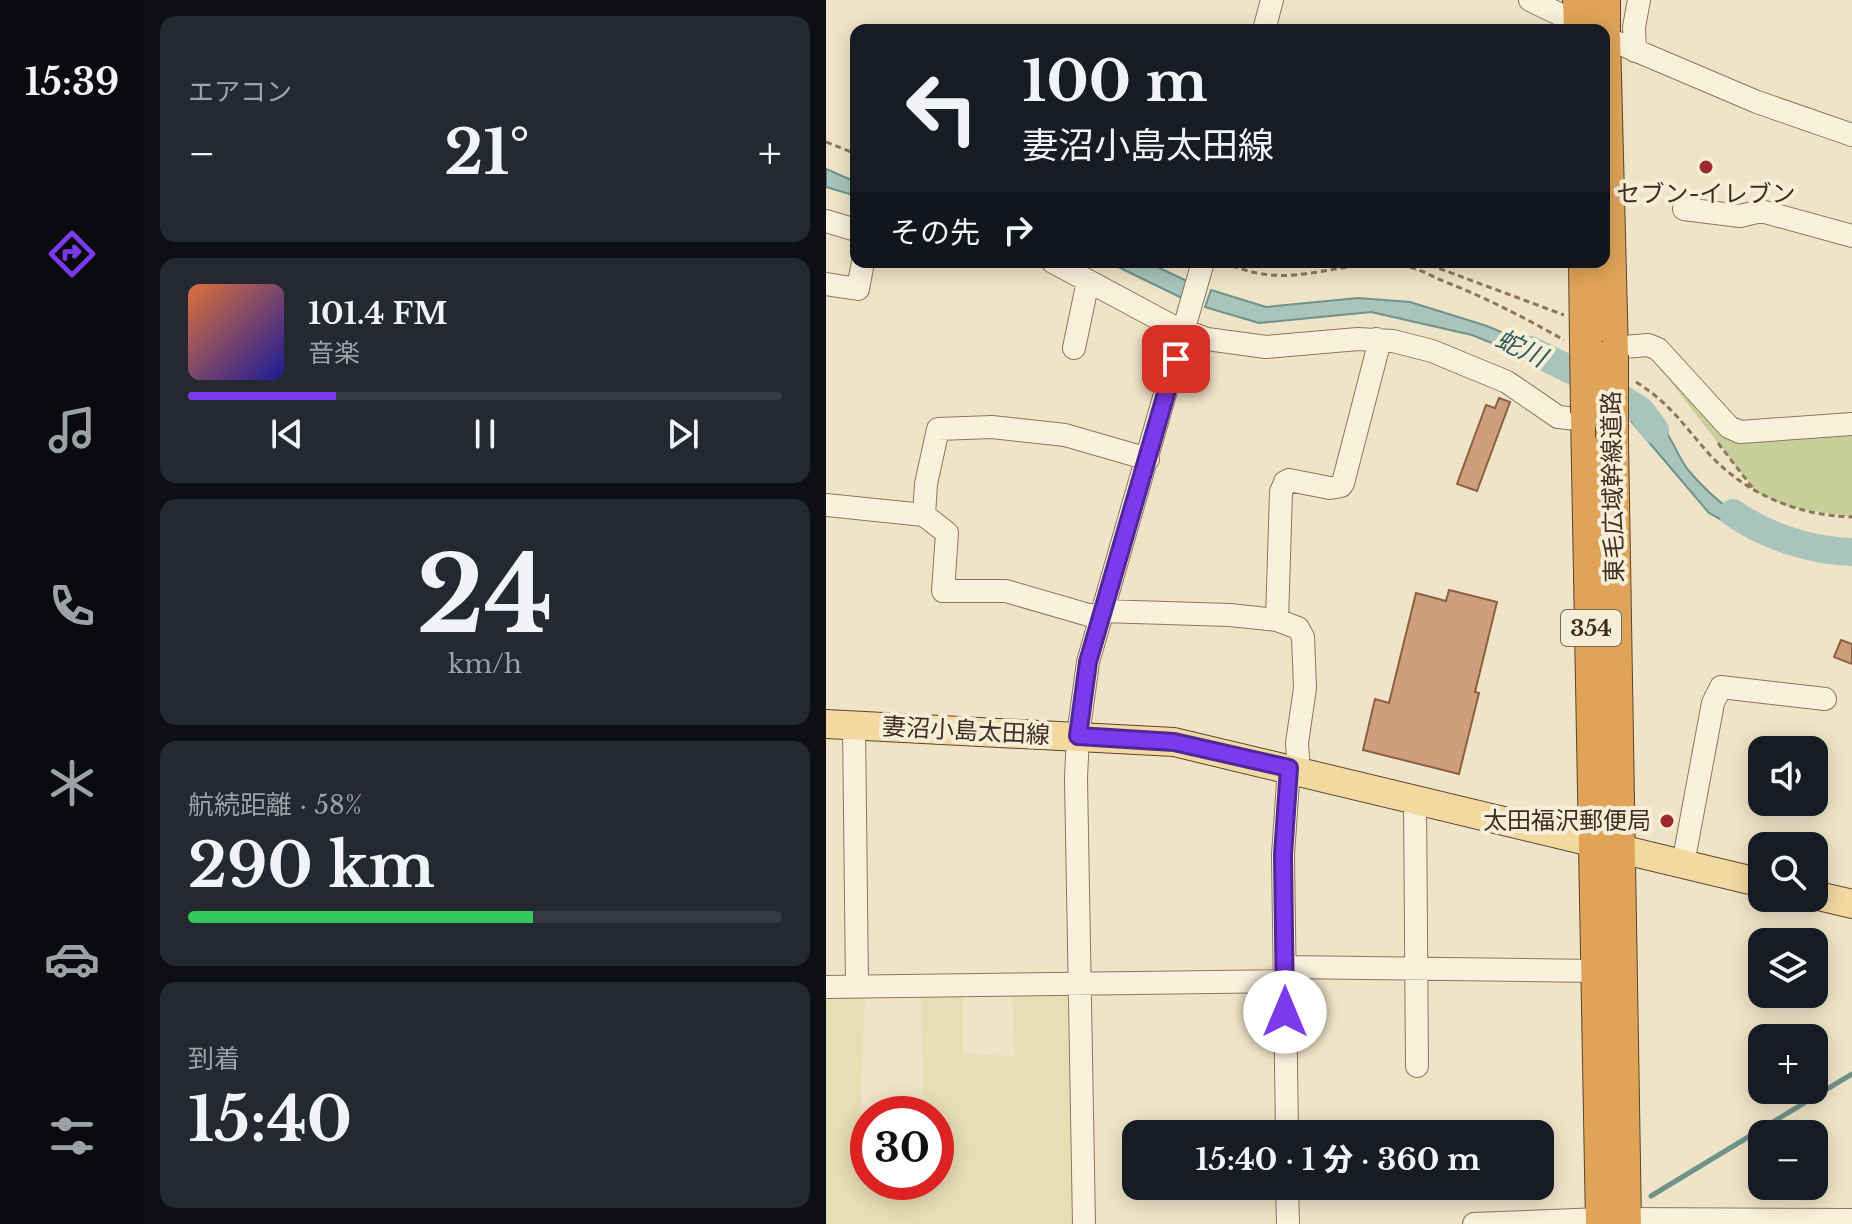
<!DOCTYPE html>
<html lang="ja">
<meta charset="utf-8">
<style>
:root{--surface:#171b24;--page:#242831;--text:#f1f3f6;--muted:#9ea1a6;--line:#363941;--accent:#7c3aed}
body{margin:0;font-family:"Libre Baskerville","Noto Sans JP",serif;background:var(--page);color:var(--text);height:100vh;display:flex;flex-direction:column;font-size:30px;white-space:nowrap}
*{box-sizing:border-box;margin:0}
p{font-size:26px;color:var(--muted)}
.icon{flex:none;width:44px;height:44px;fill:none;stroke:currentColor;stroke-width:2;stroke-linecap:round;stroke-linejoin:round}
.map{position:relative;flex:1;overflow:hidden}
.drawer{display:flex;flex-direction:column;gap:16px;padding:16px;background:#0d0f14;width:682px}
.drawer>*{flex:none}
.hud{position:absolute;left:24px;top:24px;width:760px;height:244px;border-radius:16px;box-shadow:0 4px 20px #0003;background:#171b24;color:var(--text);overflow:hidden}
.tools{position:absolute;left:922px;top:736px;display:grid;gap:16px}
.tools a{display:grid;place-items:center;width:80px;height:80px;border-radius:16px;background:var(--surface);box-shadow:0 4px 20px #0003;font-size:40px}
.speed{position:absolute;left:24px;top:1096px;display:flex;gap:16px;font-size:40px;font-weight:700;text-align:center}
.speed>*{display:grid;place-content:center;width:104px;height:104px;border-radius:50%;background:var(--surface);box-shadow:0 4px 20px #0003;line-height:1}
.speed .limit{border:12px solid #d22;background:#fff;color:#111}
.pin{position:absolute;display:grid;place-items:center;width:68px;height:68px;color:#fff;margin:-34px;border-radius:16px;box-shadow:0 4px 12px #0006}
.me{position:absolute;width:88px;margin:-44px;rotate:0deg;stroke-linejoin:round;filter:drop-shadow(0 0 6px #0008)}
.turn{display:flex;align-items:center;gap:28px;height:168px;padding:0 40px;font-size:36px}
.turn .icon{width:104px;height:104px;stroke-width:2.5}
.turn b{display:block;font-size:56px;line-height:68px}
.then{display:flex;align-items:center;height:76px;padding:0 40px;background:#0003;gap:16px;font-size:30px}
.big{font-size:60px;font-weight:800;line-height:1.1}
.drawer .tile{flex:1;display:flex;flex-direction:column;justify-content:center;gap:12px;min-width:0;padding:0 28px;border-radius:16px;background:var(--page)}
.drawer .dial{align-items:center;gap:0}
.dial b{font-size:104px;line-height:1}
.song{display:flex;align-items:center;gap:24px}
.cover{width:96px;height:96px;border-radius:12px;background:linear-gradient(135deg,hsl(20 70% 55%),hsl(240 70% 35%))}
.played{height:8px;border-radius:4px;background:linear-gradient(90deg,var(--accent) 25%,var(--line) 25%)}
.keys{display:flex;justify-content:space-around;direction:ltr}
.heat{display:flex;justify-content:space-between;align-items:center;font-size:44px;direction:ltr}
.charge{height:12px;border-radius:6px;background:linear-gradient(90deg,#34c759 58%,var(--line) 0)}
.trip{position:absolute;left:296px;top:1120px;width:432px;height:80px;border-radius:16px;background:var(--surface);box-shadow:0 4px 20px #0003;font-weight:800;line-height:80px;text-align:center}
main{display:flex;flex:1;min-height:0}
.menu{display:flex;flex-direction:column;width:144px;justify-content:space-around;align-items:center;background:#090b0e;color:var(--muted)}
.menu .icon{width:56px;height:56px}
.menu .on{color:var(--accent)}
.menu b{font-size:36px;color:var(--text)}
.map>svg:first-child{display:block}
.farmland{fill:#e6deb5}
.green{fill:#c9cf9b}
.water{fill:#a9c4bc;stroke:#6f938a;stroke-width:2}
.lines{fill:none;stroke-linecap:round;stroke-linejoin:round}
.stream{stroke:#6f938a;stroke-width:5}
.river{stroke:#a9c4bc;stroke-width:28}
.building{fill:#cf9f7d;stroke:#8d5f41;stroke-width:2}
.minor-casing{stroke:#8d765c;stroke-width:24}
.major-casing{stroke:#5b4430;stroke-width:30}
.highway-casing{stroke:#5b4430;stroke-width:34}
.path{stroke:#8d765c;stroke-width:3;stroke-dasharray:6 4;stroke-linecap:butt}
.minor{stroke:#faf1dc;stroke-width:22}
.major{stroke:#f3d9a0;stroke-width:28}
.highway{stroke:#e0a458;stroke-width:32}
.highway-bridge-casing{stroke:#5b4430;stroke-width:34;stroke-linecap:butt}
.highway-bridge{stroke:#e0a458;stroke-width:32}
.route-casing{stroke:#51269a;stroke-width:20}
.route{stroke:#7c3aed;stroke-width:14}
.poi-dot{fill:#9e2a2b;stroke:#f7eed8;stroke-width:3}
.labels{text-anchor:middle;stroke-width:8;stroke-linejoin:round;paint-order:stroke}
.shield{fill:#f7eed8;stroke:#756857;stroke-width:2}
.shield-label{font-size:22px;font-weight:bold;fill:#3d2e20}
.poi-label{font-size:24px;fill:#3d2e20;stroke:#f7eed8}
.street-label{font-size:24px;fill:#3d2e20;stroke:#f7eed8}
.water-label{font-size:26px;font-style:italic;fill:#2f5d5a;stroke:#f7eed8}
</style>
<main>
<nav class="menu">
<b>15:39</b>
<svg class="icon on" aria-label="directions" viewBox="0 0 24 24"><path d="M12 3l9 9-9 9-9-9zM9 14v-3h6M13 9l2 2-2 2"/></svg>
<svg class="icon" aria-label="music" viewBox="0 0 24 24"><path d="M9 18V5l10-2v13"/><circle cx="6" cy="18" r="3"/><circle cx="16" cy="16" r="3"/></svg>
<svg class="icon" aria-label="phone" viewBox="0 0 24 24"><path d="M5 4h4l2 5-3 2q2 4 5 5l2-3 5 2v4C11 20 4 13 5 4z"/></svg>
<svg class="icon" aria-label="climate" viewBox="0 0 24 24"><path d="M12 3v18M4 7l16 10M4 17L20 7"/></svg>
<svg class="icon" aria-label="car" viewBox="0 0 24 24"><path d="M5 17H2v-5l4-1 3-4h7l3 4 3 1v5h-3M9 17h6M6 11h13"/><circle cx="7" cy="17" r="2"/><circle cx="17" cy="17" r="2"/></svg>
<svg class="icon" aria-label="filters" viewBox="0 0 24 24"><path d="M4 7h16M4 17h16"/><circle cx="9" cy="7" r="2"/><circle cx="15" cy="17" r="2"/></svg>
</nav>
<section class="drawer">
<div class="tile"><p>エアコン</p>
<div class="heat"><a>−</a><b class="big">21°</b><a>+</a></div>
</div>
<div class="tile">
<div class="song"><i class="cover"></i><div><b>101.4 FM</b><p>音楽</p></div></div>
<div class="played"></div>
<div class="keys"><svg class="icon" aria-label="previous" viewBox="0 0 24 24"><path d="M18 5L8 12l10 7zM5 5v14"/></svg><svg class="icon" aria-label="pause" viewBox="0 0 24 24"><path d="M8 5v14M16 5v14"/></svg><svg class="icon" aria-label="next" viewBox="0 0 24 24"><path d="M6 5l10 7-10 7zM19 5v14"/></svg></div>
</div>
<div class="tile dial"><b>24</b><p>km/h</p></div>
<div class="tile"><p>航続距離 · 58%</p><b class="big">290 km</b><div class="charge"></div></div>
<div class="tile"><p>到着</p><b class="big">15:40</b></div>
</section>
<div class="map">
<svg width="1026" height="1224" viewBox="0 0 1026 1224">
<rect width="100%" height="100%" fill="#f0e4c8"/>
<path class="farmland" d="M241,991L247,1224H0V995H39L34,1115H42V1182H110V1114H51L97,1110L95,992H136L137,1054L189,1056L186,993Z"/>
<path class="green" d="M813,346L904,432L1026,430V517L963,507L930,492L844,381Z"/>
<path class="water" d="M0,169L30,182V196L0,187Z
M282,262H321L363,282L358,299Z
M385,290L440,307L532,298L584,302L661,326L739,359L740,373L646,335L545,312L433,323L379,307Z
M804,392C815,404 828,416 838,429C848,442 853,459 863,471C903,519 964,552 1026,544V560L994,559L947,548L883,513L805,421Z"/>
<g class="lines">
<path class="stream" d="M825,1196L1026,1074"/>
<path class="river" d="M705,350L773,384L815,411L829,430
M907,513C939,536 986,551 1026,552"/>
</g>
<path class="building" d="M673,398L684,402L651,491L631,484L660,405L669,408Z
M623,590L671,602L649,692L653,693L633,774L537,750L549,699L563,703L590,593L620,601Z
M1015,640L1026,644V664L1008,657Z"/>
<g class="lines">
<g class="minor-casing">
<path id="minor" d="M704,0L764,29
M438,30L446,0
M778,37L931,102L1026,135
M809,51L808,27L813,0
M858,209L914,216L935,211L1026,236
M0,221L30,230
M227,262L346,326L381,339L440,347L532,339L567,341L606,351L681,382L732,417L761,420
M0,284L32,289L37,262
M248,348L262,281
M786,348L822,345L832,349L903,427L914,432L1026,424
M0,505L98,515L121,533L117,591H180L266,616L276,611L404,615L451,620
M98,515L100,484L112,429L166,427L239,435L322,459
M28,725L31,986
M473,771L471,743L479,688L477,637L472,628L451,620L455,492L459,482L463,480L504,488L515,486L517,483L552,348L551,339
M589,799L591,1066
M857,864L887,703L895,687L999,699
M459,967L771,971
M0,987L459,981
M461,1134L457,855L463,768
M461,1186L462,1224
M799,1219L1026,1220
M258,1224L250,778L252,736L262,662L377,262
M648,1224L776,1219"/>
</g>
<g class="major-casing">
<path id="major" d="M0,724L348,742L936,883
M988,895L1026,904"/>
</g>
<g class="highway-casing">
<path id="highway" d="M753,0L754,30
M778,0V30
M778,37L786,355
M759,262L760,341
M761,413L776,1224
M786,438L799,1224"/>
</g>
<path class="path" d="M0,142L30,154
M397,262C419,272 443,277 468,275C506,272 545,258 583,267C595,270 606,276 617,281C659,297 699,318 738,340
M585,267L593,263L604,265L738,315
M810,382C845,404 858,426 884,455C922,495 971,515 1026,517
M892,443L929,491"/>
<use href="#minor" class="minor"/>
<use href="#major" class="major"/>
<use href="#highway" class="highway"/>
<g class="highway-bridge-casing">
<path id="highway-bridge" d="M760,341L761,413
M786,355V438"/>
</g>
<use href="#highway-bridge" class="highway-bridge"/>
</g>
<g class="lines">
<g class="route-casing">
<path id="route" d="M350,359L262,662L252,736L348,742L463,768L457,855L459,1012"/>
</g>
<use href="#route" class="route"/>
</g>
<g class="poi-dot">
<circle cx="880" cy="167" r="8"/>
<circle cx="841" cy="821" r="8"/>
</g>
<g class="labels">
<rect class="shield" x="735" y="610" width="60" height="36" rx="6"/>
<g class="shield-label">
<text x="765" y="636">354</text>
</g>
<g class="poi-label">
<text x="880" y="202">セブン-イレブン</text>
<text x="825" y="829" text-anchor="end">太田福沢郵便局</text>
</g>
<g class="street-label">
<text transform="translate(787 487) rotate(-91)" y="8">東毛広域幹線道路</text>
<text transform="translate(140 731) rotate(3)" y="8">妻沼小島太田線</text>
</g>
<g class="water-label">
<text transform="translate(695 348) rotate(25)" y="9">蛇川</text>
</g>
</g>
</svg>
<div class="tools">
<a><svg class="icon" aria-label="sound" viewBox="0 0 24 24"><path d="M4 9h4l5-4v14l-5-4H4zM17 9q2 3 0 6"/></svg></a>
<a><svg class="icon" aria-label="search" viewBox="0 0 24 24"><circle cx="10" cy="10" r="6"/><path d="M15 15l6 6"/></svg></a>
<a><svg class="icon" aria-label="layers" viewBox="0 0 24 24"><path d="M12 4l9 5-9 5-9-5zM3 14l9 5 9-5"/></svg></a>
<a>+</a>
<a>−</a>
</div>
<div class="speed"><div class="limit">30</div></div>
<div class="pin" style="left:350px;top:359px;background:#d93025"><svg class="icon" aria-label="arrive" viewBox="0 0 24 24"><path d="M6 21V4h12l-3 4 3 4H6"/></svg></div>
<svg class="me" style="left:459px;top:1012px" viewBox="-20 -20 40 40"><circle r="19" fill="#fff"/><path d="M0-13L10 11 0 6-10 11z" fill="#7c3aed"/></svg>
<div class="trip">15:40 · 1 分 · 360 m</div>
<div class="hud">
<div class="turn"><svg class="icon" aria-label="left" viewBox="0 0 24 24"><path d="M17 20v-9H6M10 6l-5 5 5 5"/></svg><div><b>100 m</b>妻沼小島太田線</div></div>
<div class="then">その先<svg class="icon" aria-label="right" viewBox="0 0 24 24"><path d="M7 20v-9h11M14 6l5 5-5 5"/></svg></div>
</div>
</div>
</main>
